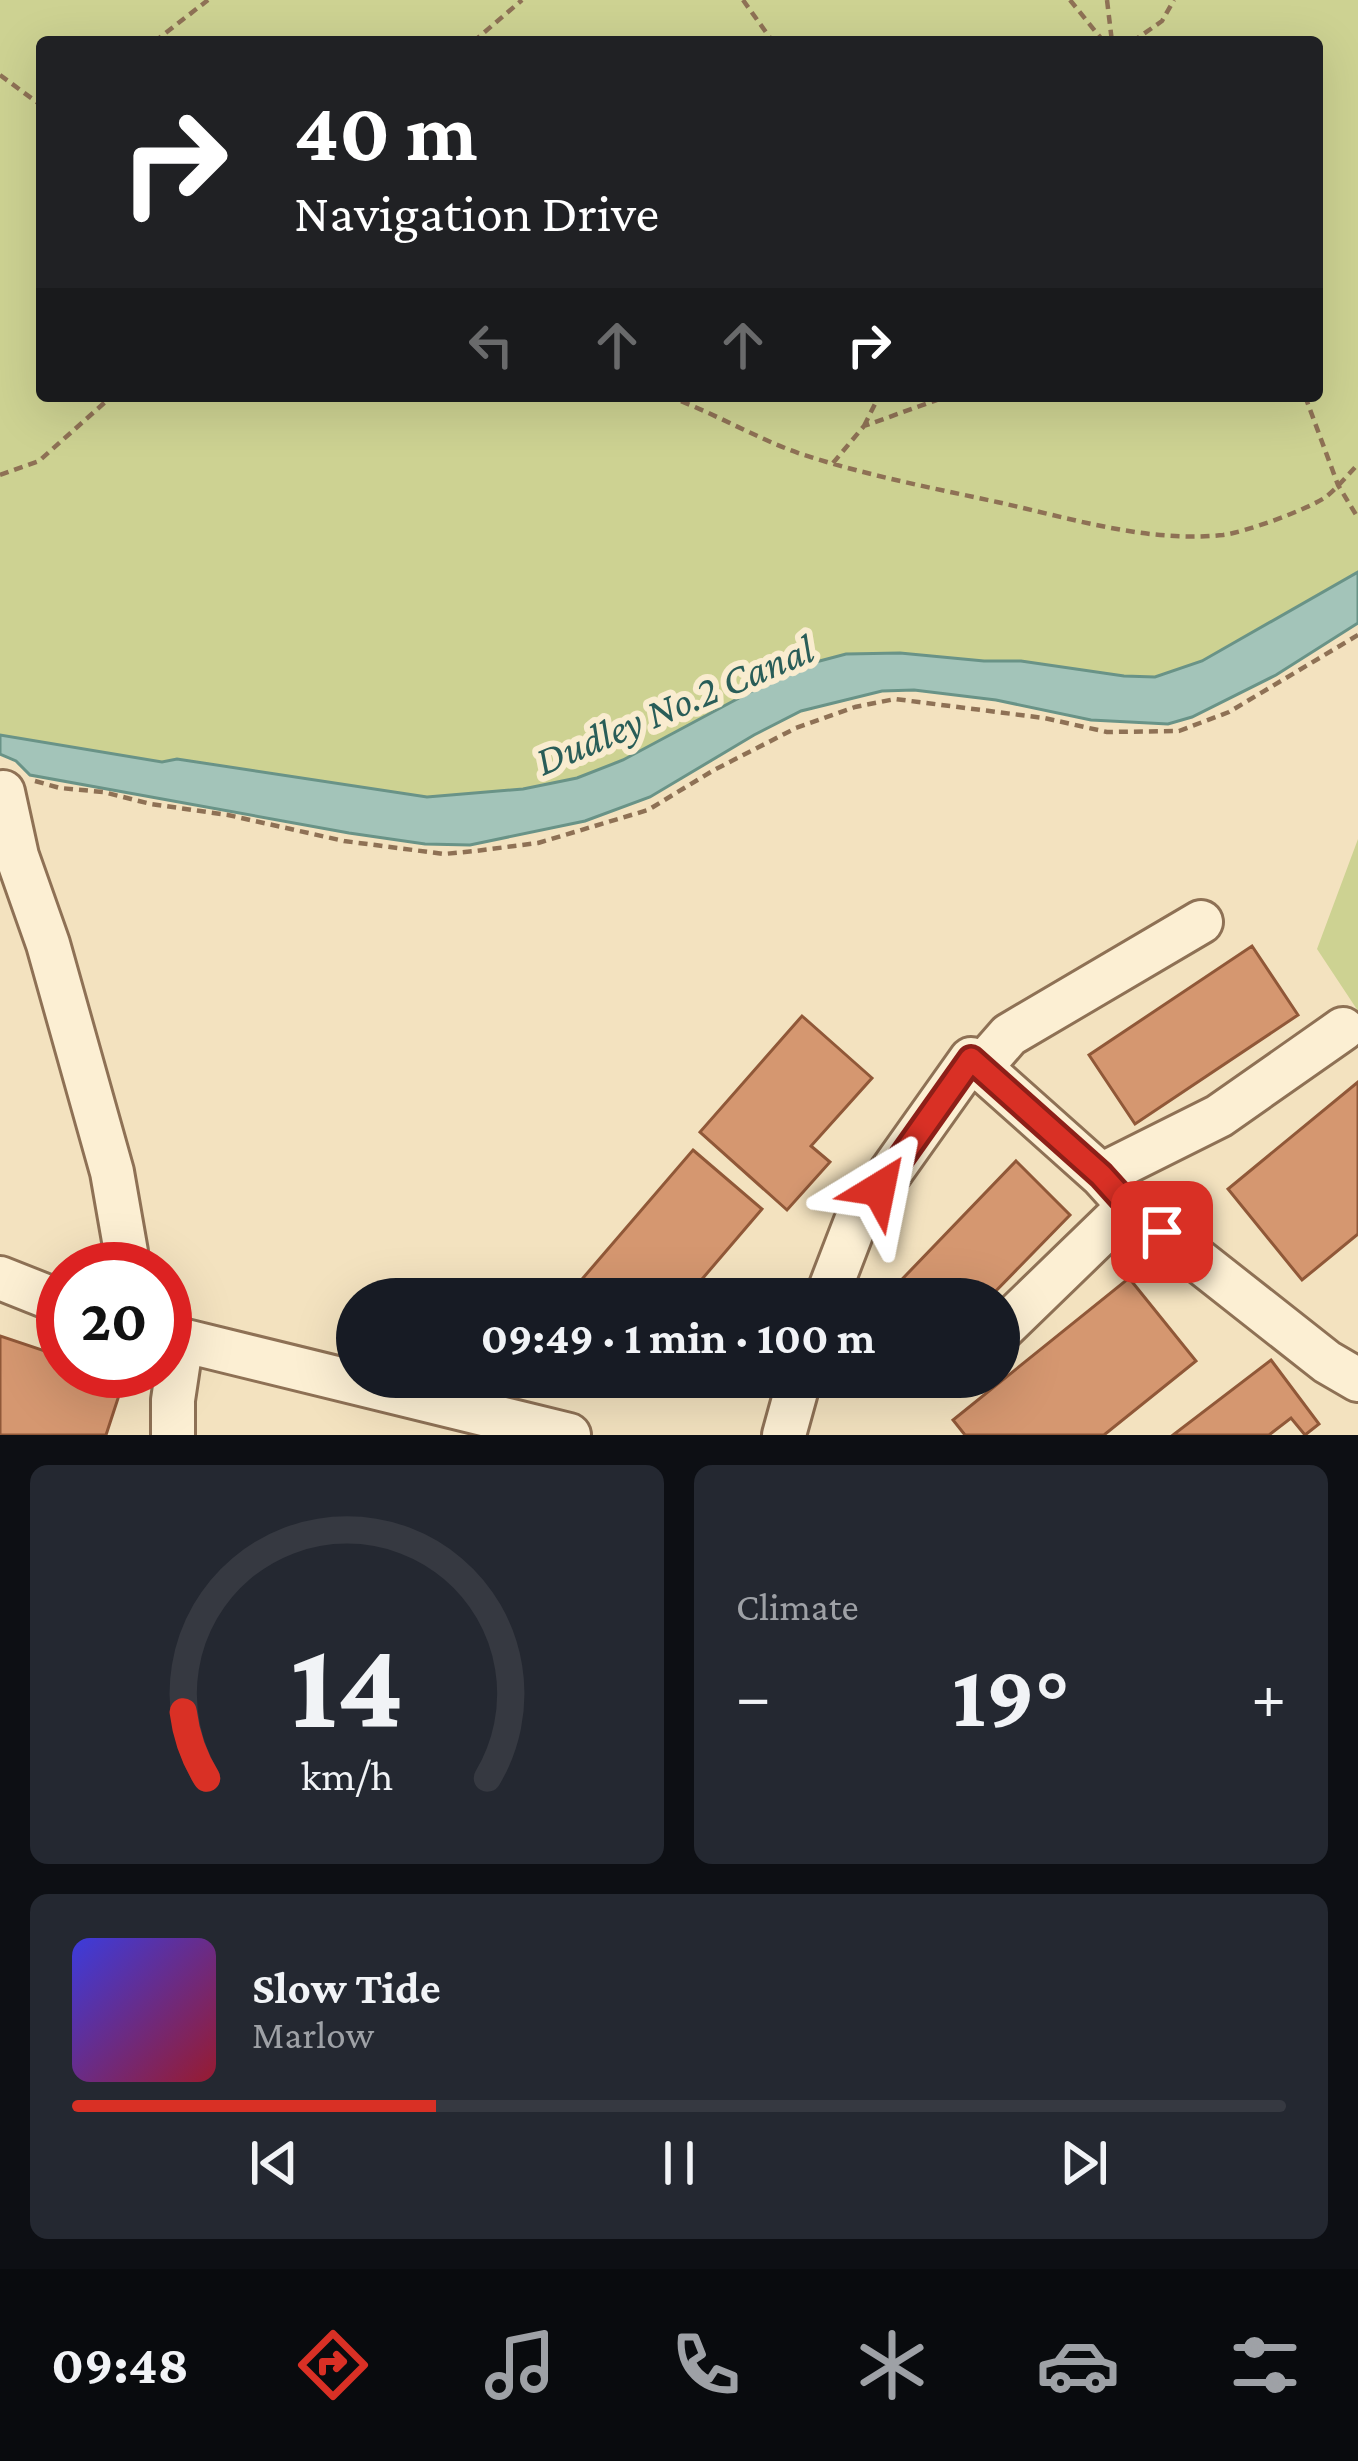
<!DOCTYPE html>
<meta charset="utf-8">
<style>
:root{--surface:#171b24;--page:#242831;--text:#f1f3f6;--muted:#9ea1a6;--line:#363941;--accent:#d93025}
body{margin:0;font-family:"Crimson Pro",serif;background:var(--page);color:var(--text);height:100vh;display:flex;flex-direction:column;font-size:45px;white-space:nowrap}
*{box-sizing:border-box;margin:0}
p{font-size:39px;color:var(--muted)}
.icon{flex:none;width:66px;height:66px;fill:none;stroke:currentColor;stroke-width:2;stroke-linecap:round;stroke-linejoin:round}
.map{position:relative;height:1435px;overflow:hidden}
.details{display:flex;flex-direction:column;gap:30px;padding:30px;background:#0d0f14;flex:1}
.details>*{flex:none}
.hud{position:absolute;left:36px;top:36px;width:1287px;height:366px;border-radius:12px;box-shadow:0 12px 48px #0002;background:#202124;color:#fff;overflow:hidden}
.speed{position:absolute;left:36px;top:1242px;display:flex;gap:24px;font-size:60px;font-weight:700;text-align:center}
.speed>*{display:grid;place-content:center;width:156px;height:156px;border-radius:50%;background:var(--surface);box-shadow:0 12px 48px #0002;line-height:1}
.speed .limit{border:18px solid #d22;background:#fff;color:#111}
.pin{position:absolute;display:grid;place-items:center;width:102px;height:102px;color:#fff;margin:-51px;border-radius:24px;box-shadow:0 6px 18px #0006}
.me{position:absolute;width:132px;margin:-66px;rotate:35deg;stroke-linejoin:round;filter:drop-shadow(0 0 9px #0008)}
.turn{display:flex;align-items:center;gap:42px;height:252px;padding:0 60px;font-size:54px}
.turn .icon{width:156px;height:156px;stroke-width:2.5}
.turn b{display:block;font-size:84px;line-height:102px}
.lanes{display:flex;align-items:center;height:114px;padding:0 60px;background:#0003;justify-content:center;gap:60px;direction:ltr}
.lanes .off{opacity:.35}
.big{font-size:90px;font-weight:700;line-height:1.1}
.details .tile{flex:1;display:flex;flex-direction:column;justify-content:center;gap:18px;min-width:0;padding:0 42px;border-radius:18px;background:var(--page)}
.details .dial{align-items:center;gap:0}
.dial svg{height:312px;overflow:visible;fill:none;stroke:var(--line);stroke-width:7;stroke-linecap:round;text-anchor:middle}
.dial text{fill:var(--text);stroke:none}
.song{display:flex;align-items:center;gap:36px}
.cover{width:144px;height:144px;border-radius:18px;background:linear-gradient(135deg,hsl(240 70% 55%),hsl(350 70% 35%))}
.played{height:12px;border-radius:6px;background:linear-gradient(90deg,var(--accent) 30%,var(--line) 30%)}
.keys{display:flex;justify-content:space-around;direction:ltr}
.heat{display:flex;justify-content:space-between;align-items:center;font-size:66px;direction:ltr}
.details .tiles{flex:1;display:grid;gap:30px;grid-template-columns:1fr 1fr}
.tile:last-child{grid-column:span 2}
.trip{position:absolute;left:336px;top:1278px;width:684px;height:120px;border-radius:60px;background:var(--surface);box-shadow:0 12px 48px #0002;font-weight:700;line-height:120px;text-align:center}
.tab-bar{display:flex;height:192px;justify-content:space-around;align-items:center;background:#090b0e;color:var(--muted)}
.tab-bar .icon{width:84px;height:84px}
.tab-bar .on{color:var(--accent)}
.tab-bar b{font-size:54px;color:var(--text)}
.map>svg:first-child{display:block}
.green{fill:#cdd292;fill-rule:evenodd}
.water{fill:#a3c4b9;stroke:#699387;stroke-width:3}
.building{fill:#d59770;stroke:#905838;stroke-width:3}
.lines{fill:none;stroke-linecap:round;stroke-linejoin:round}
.minor-casing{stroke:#8e7155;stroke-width:48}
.path{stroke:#8e7155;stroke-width:4.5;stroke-dasharray:9 6;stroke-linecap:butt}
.minor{stroke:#fcefd3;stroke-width:42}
.route-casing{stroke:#8d1f18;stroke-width:30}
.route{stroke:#d93025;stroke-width:21}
.labels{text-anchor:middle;stroke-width:12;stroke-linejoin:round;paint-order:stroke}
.water-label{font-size:42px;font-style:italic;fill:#295d58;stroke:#f9eccf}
</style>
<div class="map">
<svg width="1358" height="1435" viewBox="0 0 1358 1435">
<rect width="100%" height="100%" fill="#f3e2bf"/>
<path class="green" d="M0,0H1358V572L1202,661L1155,677L1124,676L1021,661H984L900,653L846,654L797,667L623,760L577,778L523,789L427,797L177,759L162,762L0,735ZM42,42H1317V396H42Z
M1358,839V1011L1317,949Z"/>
<path class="water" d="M1358,572V623L1276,675L1192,717L1168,724L1091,720L996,700L914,690L882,691L801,711L754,735L650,797L585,821L470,845L425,844L349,833L30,775L16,761L0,754V735L162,762L177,759L427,797L523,789L577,778L623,760L797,667L846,654L900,653L984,661H1021L1124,676L1155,677L1202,661Z"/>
<path class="building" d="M1252,946L1298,1015L1135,1124L1089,1055Z
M802,1016L872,1078L811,1146L830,1162L787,1210L700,1132Z
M1358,1082V1234L1302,1280L1228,1189Z
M693,1150L762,1209L685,1299H565Z
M1016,1161L1070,1215L988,1299H883Z
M1129,1278L1196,1361L1104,1435H965L953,1420Z
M0,1336L63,1357V1371H107L125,1377L106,1435H0Z
M1271,1360L1319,1424L1305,1435L1291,1418L1269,1435H1173Z
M591,1377H623L609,1393Z"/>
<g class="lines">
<g class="minor-casing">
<path id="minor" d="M3,792L17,856L48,944L112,1172L126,1252L124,1269
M981,1067L1009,1035L1201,922
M1101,1175L1219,1116L1343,1029
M0,1278L63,1303
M826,1299L856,1221L971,1059L1101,1175L1129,1206L1327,1362L1358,1380
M999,1332L1129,1206
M165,1336L569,1435
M173,1435V1400L182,1340
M784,1435L800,1377"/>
</g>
<path class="path" d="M743,0L773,42
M1070,0L1104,42
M1107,0L1112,42
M154,42L208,0
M473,42L522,0
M1132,42L1162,21L1174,0
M0,75L42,106
M667,396C713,412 755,438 801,454C865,475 932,488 997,502C1070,518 1147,543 1223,535C1246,532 1306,510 1326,497C1337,488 1348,475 1358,464
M1305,396L1338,485L1358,518
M864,426L879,396
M833,463L864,426L948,396
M0,475L39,461L112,396
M35,781L60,788L103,792L151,804L228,815L344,841L444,854L475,851L538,843L648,810L714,770L796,728L855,707L895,699L1044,718L1107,732L1179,731L1229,712L1358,635"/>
<use href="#minor" class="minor"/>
</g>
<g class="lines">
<g class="route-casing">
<path id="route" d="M879,1189L971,1059L1101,1175L1129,1206L1162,1232"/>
</g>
<use href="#route" class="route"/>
</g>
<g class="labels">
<g class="water-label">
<text transform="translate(674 704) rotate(-23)" y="15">Dudley No.2 Canal</text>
</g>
</g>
</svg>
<div class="speed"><div class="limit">20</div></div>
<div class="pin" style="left:1162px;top:1232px;background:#d93025"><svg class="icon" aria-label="arrive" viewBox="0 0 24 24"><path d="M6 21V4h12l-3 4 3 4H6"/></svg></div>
<svg class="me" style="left:879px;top:1189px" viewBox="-20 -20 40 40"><path d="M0-17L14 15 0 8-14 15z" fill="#d93025" stroke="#fff" stroke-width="4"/></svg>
<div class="trip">09:49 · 1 min · 100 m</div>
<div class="hud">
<div class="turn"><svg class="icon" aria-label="right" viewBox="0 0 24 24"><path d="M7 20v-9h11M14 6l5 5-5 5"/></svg><div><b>40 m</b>Navigation Drive</div></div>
<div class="lanes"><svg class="icon off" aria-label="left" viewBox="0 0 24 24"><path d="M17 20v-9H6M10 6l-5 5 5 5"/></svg><svg class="icon off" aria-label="ahead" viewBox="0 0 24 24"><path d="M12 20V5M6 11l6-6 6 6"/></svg><svg class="icon off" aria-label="ahead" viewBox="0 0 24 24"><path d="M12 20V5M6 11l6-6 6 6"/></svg><svg class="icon" aria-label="right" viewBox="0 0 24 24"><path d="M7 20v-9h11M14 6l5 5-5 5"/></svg></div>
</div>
</div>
<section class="details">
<div class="tiles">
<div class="tile dial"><svg viewBox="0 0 100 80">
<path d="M14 69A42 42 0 1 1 86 69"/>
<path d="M14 69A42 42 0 0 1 8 52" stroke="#d93025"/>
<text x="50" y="56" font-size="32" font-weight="700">14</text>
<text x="50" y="72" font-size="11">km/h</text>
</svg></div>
<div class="tile"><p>Climate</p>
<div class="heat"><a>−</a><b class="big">19°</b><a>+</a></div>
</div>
<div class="tile">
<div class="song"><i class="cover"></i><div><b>Slow Tide</b><p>Marlow</p></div></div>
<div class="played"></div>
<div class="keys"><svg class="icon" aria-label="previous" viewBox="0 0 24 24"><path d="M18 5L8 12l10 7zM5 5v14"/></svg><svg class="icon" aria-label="pause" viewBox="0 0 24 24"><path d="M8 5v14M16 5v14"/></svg><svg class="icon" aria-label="next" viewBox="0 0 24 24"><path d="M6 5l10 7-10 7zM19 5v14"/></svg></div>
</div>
</div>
</section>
<nav class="tab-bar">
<b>09:48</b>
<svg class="icon on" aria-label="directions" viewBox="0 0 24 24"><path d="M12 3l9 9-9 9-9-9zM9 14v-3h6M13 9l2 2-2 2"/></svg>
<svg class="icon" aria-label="music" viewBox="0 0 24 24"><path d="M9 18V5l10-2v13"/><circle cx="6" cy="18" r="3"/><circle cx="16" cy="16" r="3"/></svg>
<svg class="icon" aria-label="phone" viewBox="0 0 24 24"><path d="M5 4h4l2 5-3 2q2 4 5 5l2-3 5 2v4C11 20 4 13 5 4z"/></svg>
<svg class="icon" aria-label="climate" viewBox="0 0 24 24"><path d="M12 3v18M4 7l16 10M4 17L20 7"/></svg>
<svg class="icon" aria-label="car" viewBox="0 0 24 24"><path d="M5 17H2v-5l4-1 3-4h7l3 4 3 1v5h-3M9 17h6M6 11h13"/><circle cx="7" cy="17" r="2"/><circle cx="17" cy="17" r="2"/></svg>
<svg class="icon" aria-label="filters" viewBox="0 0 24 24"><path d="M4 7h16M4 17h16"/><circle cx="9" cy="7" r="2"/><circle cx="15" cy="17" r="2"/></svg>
</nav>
